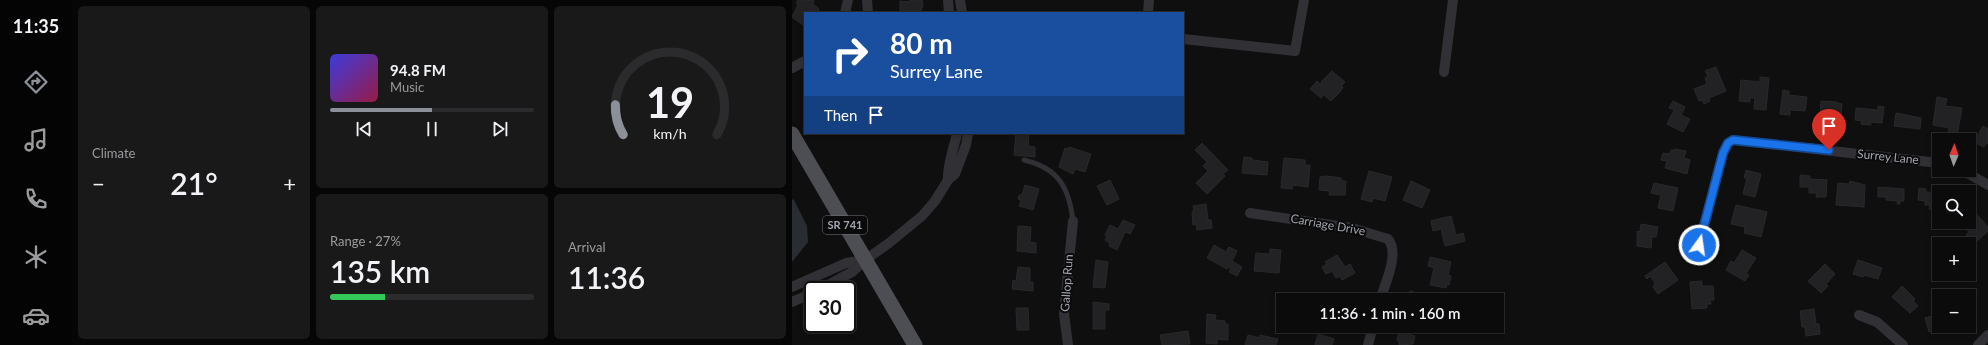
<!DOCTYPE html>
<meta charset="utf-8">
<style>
:root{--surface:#0b0b0c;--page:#19191a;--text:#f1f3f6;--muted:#9a9b9d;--line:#2b2b2d;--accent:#8c9099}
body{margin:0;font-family:Lato,sans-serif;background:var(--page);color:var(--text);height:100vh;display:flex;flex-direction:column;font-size:15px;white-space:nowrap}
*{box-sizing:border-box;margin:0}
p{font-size:13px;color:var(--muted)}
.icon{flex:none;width:22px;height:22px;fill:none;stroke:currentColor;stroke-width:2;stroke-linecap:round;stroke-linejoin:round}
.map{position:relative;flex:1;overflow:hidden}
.panel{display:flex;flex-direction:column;gap:6px;padding:6px;background:#060607;width:720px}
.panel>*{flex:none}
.guide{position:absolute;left:12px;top:12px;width:380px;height:122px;border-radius:0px;box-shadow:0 2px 6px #0003,0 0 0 1px var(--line);background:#1a4fa0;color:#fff;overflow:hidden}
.needle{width:26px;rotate:2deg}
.buttons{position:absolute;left:1140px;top:133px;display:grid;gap:8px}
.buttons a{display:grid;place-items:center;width:44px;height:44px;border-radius:0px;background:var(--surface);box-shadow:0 2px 6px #0003,0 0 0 1px var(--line);font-size:20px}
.speed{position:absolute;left:12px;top:281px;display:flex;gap:8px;font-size:20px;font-weight:700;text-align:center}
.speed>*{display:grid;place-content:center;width:52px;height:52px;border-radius:50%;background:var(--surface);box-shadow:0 2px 6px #0003,0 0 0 1px var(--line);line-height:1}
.speed .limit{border:2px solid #111;border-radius:6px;background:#fff;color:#111}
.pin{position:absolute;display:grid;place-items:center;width:34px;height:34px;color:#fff;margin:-41px -17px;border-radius:50% 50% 50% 0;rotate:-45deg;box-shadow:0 0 4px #0007}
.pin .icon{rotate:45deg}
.me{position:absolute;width:44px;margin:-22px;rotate:14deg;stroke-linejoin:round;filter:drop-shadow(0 0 3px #0008)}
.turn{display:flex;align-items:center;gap:14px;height:84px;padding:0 20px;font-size:18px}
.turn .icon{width:52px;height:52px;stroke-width:2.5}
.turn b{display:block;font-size:28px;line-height:34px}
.then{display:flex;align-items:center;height:38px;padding:0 20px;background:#0003;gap:8px;font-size:15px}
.big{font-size:30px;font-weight:600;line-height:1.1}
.panel .widget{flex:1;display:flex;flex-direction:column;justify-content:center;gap:6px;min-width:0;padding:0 14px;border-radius:6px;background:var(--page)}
.panel .dial{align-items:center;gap:0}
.dial svg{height:104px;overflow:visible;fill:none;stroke:var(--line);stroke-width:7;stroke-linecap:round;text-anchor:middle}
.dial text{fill:var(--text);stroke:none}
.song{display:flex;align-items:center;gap:12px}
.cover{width:48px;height:48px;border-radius:6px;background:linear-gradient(135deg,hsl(240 70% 55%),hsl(340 70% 35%))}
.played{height:4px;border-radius:2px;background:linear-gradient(90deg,var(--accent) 50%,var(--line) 50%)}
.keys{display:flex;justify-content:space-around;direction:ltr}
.heat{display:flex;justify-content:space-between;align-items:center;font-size:22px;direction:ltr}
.charge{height:6px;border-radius:3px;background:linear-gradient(90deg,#34c759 27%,var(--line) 0)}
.panel .tiles{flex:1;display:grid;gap:6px;grid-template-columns:repeat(3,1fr)}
.widget:first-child{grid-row:span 2}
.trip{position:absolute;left:484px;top:293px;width:228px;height:40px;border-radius:0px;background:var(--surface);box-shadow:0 2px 6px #0003,0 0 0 1px var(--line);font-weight:600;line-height:40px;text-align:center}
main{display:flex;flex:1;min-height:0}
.tab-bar{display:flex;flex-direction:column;width:72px;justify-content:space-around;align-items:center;background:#040405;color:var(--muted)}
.tab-bar .icon{width:28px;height:28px}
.tab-bar .selected{color:var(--accent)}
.tab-bar b{font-size:18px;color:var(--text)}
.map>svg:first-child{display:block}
.water{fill:#272d32}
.building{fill:#222224;stroke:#29292c}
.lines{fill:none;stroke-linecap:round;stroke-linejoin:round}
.lane{stroke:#313135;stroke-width:5}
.street{stroke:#313135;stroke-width:10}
.primary{stroke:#4d4e53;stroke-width:15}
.route-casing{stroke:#114b97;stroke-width:10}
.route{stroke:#1a73e8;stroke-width:7}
.labels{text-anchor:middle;stroke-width:4;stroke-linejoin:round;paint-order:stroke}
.shield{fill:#0a0a0b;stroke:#74777e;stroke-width:1}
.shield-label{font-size:11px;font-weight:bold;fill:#a2a6af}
.street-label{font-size:12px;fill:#a2a6af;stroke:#0a0a0b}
</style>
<main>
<nav class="tab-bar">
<b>11:35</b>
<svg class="icon selected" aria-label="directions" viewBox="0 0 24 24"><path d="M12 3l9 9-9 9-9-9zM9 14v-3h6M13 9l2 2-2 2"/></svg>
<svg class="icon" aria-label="music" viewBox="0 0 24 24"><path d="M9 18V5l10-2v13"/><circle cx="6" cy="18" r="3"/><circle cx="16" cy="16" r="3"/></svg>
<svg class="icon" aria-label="phone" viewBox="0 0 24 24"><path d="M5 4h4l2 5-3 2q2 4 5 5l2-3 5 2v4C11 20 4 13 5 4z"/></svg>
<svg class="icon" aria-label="climate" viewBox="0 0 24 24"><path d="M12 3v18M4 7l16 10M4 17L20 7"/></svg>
<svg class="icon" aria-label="car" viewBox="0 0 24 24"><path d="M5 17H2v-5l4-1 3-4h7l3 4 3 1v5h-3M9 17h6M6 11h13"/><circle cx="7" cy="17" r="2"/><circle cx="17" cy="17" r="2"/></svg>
</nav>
<section class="panel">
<div class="tiles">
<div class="widget"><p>Climate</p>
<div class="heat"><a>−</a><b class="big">21°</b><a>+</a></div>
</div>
<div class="widget">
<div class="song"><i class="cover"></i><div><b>94.8 FM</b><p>Music</p></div></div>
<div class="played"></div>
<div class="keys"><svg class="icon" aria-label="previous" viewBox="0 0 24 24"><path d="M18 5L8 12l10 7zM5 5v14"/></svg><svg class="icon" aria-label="pause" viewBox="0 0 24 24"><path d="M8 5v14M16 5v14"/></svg><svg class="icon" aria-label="next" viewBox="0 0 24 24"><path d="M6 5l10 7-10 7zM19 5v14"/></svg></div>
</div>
<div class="widget dial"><svg viewBox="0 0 100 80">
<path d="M14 69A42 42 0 1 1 86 69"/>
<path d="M14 69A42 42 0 0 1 8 46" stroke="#8c9099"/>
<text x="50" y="56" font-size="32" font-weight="700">19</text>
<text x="50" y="72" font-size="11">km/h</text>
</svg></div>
<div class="widget"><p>Range · 27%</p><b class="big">135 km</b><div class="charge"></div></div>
<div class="widget"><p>Arrival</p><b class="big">11:36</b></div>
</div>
</section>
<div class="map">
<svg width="1196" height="345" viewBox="0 0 1196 345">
<rect width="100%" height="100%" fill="#0f0f10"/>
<path class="water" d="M0,199L2,200L15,226L16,242L0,262Z"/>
<path class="building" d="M6,0H22L21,4L27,9V13H13L11,25L0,17L6,5L4,3Z
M118,0H130L131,6L128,13H108V1L118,2Z
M924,67L934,91L917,98L918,101L912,104L910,100L907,101L902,89L915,84L913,78L916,76L913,71Z
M540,71L553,82L549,86L551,87L548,92L539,101L532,95L529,98L518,89L525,81L530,86L529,82Z
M968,77L977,78L974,110L962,109L963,98H958V102L947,101L949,80L968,82Z
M991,90L997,91V95L1015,97L1013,111L998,110V115L988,114Z
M1145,97L1155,99L1153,106L1170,108L1165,136L1156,135L1157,128L1141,125Z
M881,101L893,107L889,115L898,119L891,132L875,124L882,110L877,108Z
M1029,101L1045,102V103L1050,104L1049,117L1028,119Z
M1086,106L1092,107L1090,123L1079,122V125L1069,124L1070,121L1063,120L1064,108L1086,110Z
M1104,113L1129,118L1128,129L1102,126Z
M1191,126L1196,129V144L1194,143L1192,147L1182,142Z
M224,133H237L236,146L243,147V157L222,155Z
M410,143L436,170L431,174L433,176L415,194L404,183L416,171L411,166L415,162L403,150Z
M277,147L299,154L293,172L283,169L281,174L267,167L273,148L276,149Z
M883,149L894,151L892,158L898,160L895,174L873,168L875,161L869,160L871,153L878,154L879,150H883Z
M452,157L460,158V160L476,162L475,175L450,173Z
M492,158L513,160V165H518L516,187L501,185L500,189L489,188Z
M954,170L969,174L963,197L951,194L955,178H952Z
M577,171L600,177L593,201L581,198L580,202L569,199Z
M1008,175L1018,176V179L1035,180L1034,197H1024L1025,193H1017V187H1008Z
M534,176L549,178V181H554L553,195H537L538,191L527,190L528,177Z
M318,180L327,199L315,205L305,186Z
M619,181L638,190L630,208L611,200Z
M1058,181L1073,185L1072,207L1044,205L1046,183L1057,184Z
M862,183L886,188L881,211L866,208L869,195L859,193Z
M233,185L247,189L241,210L227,206L229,200L226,199L227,195H230Z
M1086,187L1112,189V201H1108V204H1105L1106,201L1094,200V197H1086Z
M1127,188L1134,189V192L1147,193V206H1143L1142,210L1137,209L1138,205H1133V201L1126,200Z
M414,204L416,220H419L420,228L405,230L404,224L401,225L400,212L402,211L401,206Z
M944,205L975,212L969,237L952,233L953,227L939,224Z
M1181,210L1196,227V231L1182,244L1174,235L1177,232L1168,222H1177V214Z
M659,216L664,235L671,233L673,241L653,246L649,229L641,231L639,221Z
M331,220L343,225L338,234L333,232L325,250L317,246L318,243L313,240L315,236L313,235L318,225L326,229Z
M849,224L866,227L864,237H860L859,248L845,246V231L848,232Z
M226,226L239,227L238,242L244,243V253L225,251Z
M422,245L434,252L437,247L445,251L440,261L450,267L445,276L437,272L439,268L437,267L435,269L415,258Z
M478,249L489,250L487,273L462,271L464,253L478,254Z
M950,250L964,258L954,274L957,275L953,281L934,270L939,261L942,263Z
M545,255L553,267L558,264L563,273L550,280L548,276L544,278L540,271L534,274L530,267L535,264L533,262Z
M638,257L659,262L656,275L659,276L657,285L655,284L654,288L638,285L642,268L636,266Z
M304,260L316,262L313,288L301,287Z
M1066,260L1090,268L1086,279L1072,275L1071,277L1061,274Z
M873,262L886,280L866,294L861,287L863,283L858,276L855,279L853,276Z
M1033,264L1043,274L1034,284L1036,286L1029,293L1016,281Z
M226,267L238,268V282H241V291L220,289L221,280L224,281Z
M910,281V286H921L922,300H918L919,304H915V308L900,309L898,282Z
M1110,286L1123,299L1121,301L1126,306L1118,313L1100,297Z
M618,291L640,297L639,300H616Z
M301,302L317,304V310H313V329H301Z
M224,308H236L237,330H225Z
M1022,309L1024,324H1027L1028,334L1014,336L1013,327H1010L1008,311Z
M415,314L424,315L423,320L433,321V324H436V340L425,339V344L414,343Z
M1147,314V326H1160V328L1137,332L1133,318Z
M396,331L398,344L370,345L368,335Z
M607,332L623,336L621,344L607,345V341L605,340Z
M526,334L542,339L540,345H523Z
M456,335L468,338V335L486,339L484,345H453Z"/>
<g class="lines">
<path class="lane" d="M232,160C266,168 277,187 281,221"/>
<path class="street" d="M75,0L76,13
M156,0L157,13
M168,0L170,13
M53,13L56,0
M356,13L357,0
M391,39L503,51L512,0
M0,68L13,61
M652,72L661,0
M1170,170L1196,185
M156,180C155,164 162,149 165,133
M458,213L560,228L596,239C608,253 593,284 588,300
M907,245L931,153L936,143L941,140L1147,163
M0,287L54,263L73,260
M27,290L60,272L73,260L97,243L130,216L143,201L156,180L163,174L174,145L176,133
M0,302L21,293
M1067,315L1085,322L1111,345
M276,345L272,314L281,221
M576,345L581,326
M1186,345L1196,335"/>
<path class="primary" d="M0,134L123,345"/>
</g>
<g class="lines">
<g class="route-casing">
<path id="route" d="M907,245L931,153L936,143L941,140L1037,150"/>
</g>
<use href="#route" class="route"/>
</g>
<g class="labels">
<rect class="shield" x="31" y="216" width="44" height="18" rx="3"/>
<g class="shield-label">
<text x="53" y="229">SR 741</text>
</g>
<g class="street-label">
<text transform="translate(1096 157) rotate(6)" y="4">Surrey Lane</text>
<text transform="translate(536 225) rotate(10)" y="4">Carriage Drive</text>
<text transform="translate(275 283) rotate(-86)" y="4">Gallop Run</text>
</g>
</g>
</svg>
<div class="buttons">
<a><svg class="needle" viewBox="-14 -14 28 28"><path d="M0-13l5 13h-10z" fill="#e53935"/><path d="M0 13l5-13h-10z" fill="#9a9b9d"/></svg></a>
<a><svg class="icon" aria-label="search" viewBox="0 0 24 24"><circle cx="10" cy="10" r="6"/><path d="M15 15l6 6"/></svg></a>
<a>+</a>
<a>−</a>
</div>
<div class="speed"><div class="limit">30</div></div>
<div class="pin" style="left:1037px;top:150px;background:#d93025"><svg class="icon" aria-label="arrive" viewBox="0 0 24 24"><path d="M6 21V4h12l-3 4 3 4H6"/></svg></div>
<svg class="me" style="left:907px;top:245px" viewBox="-20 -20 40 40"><circle r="17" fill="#1a73e8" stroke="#fff" stroke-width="3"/><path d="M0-11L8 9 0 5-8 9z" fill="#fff"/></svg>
<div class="trip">11:36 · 1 min · 160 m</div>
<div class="guide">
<div class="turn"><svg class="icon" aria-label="right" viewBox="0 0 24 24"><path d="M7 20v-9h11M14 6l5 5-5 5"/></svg><div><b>80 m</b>Surrey Lane</div></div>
<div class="then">Then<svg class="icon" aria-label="arrive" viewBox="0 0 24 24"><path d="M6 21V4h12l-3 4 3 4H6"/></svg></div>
</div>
</div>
</main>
